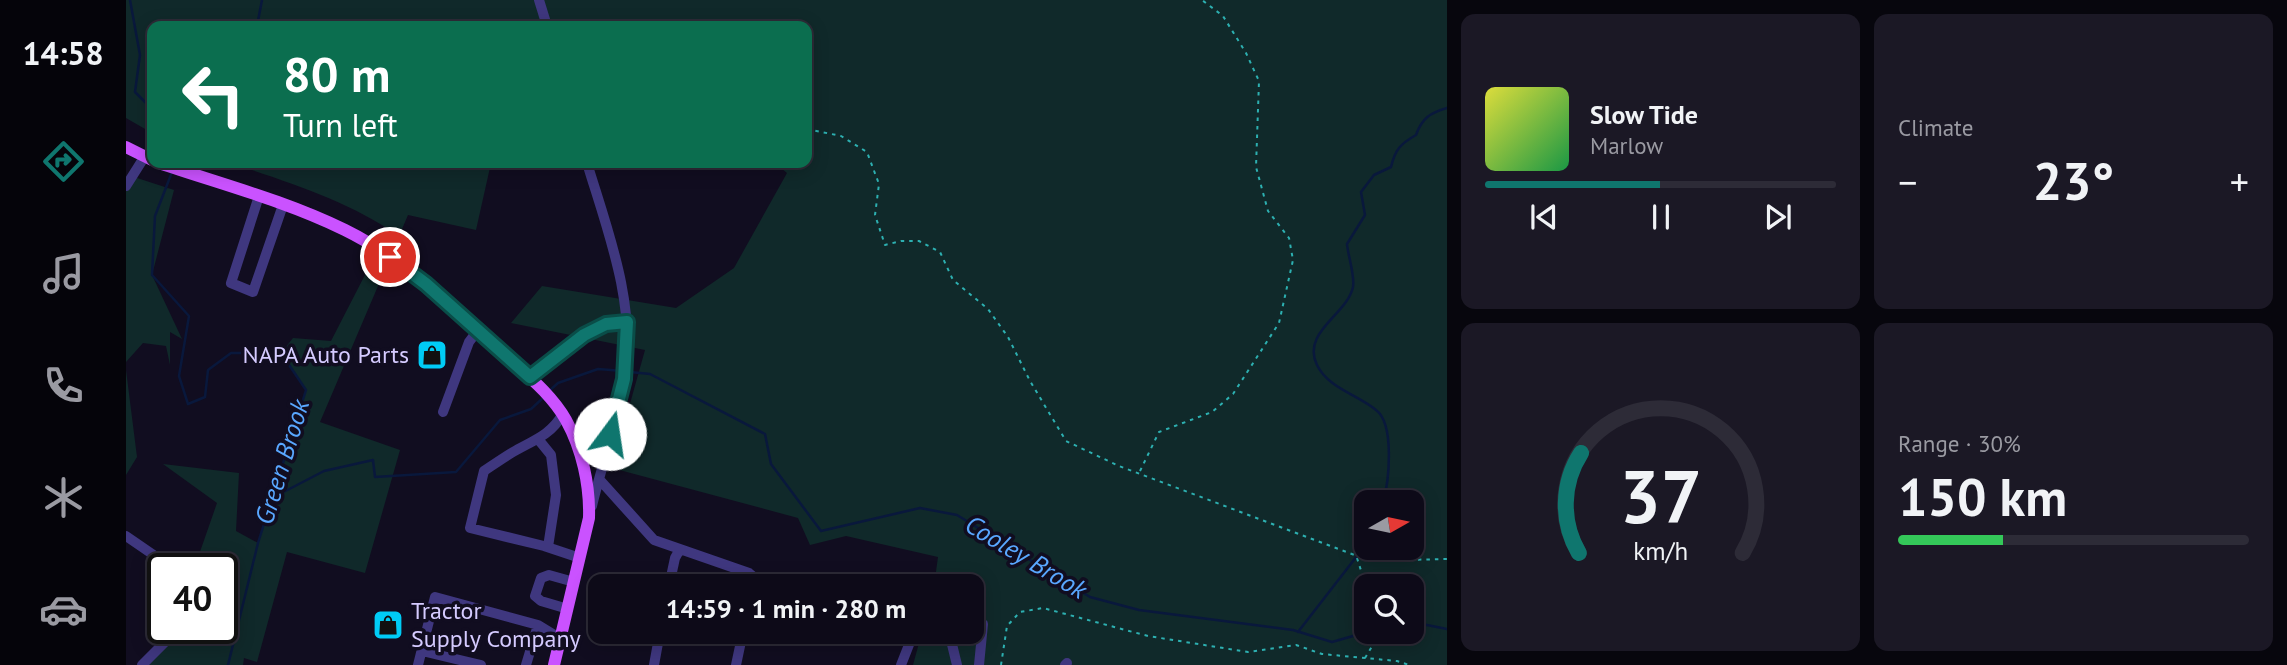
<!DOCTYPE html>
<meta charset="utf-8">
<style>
:root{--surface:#0d0a18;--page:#1b1825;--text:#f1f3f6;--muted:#9a9aa2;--line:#2d2b37;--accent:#0f766e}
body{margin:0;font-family:"PT Sans",sans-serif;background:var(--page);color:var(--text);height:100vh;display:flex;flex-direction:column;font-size:26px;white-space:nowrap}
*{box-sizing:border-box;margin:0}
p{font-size:23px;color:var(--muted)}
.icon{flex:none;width:38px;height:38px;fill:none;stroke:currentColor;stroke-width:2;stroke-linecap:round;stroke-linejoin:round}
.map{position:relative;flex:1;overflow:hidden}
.sheet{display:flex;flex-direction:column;gap:14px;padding:14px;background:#07060d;width:840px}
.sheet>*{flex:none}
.guide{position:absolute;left:21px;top:21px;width:665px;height:147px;border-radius:14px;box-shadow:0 4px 18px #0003,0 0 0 2px var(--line);background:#0b6e4f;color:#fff;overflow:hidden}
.needle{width:46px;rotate:81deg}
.buttons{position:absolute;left:1228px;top:490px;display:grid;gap:14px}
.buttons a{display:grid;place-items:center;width:70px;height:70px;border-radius:14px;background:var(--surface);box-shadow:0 4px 18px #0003,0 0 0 2px var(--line);font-size:35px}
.speed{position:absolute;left:21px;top:553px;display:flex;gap:14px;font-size:35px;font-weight:700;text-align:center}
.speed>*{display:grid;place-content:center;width:91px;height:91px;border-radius:50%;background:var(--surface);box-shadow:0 4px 18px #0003,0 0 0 2px var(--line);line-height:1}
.speed .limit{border:4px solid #111;border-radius:10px;background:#fff;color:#111}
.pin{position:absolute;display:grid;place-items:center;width:60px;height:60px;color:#fff;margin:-30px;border:4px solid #fff;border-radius:50%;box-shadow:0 2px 7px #0007}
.me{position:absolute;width:77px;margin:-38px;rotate:14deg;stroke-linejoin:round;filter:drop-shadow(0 0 5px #0008)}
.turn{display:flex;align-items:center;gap:24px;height:147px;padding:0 21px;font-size:32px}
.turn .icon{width:91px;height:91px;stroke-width:2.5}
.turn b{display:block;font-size:49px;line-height:60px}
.big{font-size:52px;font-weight:600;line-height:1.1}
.sheet .widget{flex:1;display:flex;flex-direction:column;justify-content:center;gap:10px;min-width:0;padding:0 24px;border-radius:14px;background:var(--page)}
.sheet .dial{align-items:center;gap:0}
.dial svg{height:182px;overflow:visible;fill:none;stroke:var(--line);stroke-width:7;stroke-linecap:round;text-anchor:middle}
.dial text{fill:var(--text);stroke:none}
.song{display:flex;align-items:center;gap:21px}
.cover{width:84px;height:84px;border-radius:10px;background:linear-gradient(135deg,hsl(60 70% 55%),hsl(140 70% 35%))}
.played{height:7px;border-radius:4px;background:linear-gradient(90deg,var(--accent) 50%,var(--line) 50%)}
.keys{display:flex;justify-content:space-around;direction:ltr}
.heat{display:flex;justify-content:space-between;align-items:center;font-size:38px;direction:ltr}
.charge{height:10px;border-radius:5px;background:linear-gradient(90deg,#34c759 30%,var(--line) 0)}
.sheet .tiles{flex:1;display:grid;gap:14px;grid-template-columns:repeat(2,1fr)}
.trip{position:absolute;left:462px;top:574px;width:396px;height:70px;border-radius:14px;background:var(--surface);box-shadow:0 4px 18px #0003,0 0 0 2px var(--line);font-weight:600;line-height:70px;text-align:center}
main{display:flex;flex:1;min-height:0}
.menu{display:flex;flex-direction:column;width:126px;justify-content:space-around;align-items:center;background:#05040a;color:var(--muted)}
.menu .icon{width:49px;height:49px}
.menu .on{color:var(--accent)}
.menu b{font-size:32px;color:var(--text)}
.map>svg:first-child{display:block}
.green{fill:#10292a;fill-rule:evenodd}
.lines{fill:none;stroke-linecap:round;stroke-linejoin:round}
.stream{stroke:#09183c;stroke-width:2.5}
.path{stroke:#2db0b1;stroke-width:2;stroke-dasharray:3.5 5;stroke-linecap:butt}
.minor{stroke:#3f377f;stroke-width:10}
.major{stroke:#ca52ff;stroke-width:12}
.route-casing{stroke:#0a4d48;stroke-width:18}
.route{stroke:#0f766e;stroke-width:12}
.labels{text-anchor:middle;stroke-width:7;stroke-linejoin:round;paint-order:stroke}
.poi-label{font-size:24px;fill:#d5cbff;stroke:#110d20;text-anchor:end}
.water-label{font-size:26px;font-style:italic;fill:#59a7ff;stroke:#110d20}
</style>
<main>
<nav class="menu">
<b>14:58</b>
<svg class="icon on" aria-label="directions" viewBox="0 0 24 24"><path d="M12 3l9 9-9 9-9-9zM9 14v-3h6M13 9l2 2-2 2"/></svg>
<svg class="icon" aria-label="music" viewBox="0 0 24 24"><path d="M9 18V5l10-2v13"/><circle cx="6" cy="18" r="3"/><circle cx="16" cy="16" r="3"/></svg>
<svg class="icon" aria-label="phone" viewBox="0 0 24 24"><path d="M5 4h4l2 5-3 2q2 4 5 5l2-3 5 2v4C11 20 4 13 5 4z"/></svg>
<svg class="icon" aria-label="climate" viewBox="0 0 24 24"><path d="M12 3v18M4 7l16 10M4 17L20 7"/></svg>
<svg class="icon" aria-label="car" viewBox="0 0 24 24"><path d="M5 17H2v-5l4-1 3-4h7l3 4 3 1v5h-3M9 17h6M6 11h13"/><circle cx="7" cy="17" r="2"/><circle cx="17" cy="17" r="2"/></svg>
</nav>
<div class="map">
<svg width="1321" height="665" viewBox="0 0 1321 665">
<rect width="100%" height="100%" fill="#110d20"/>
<path class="green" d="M0,0H1321V665H787L796,632H845V586H808L812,557L720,536L684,545L672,518L486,468L519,350L385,323L416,286L550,308L608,268L661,173L649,163H681V26H26V133L0,118ZM1241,502H1286V548H1241ZM1241,586H1286V632H1241Z
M105,163H365L350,230L282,215L273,236C223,201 162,182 105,163Z
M8,177L48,190L26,275L56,339L44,332V365L40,346L17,343L0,362V191Z
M241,271L255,279L194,422L274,450L239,573L161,552L131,662L118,658L117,665H19L47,628H96V569H68L91,503L37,464L113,473L110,531L132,543L180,390L155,353L167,338L205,341Z
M0,370L11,457L0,475Z"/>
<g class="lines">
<path class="stream" d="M4,0L14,55L9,92L26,109
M131,26L136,0
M46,172L29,216L26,275L63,316L53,376L62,404L79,397L82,370L105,353H155L180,390L132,543L102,665
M504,372L524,374L639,434L645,464L695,531L794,508L831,515L964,597L1013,610L1167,630L1206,642L1241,632
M422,392L432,383L472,369L497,371
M146,498L198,471L247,460L249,477L330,472L374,420L405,409L418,397
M1257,502C1263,482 1269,424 1250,410C1232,395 1202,388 1191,365C1175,332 1221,315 1227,287C1229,275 1222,256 1221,244L1239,215L1235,192L1248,175L1265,167C1269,150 1274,144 1290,135C1296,118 1304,113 1321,108
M1286,622L1321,629
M1172,632L1241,543"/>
<path class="path" d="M681,129L715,136L741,152L753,184L749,215L759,245L775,241H793L814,252L827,280L862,309L882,337L904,381L940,441L993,466L1231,556L1279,560L1321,559
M1014,471L1033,432L1086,412L1107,394L1153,323L1167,260L1163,238L1142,211L1130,167L1133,81L1120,53L1097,16L1076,0
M1231,558L1239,583L1241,601
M1239,658L1248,643L1246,632
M875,665L881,626L894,612L917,608L1022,636L1122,652L1170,645L1196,654L1271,661L1283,665"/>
<path class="minor" d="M413,0L421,26
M461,163C482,232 510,303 499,377C492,420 476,464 466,506
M0,186L19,156
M133,196L105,283L127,292L157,205
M404,377L459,335L480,324L501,322
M317,412L343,342L352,330
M436,415C425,435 406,441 387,452C377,458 367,465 358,471L344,528L418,546L454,558
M412,439L425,455L430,495L422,547
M473,479L528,540L623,573L629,578L627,586
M0,536L48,569
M543,586L549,558L554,549
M442,609L415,601L409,596L415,578L423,575L448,582
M845,616L857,624L853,665
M823,632L831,665
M296,651L355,665
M16,665L39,642L48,628
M292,665L309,597L412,625L435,639
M400,665L412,625
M528,665L534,632
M610,665L617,632
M775,665L788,632
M939,665L941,663"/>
<path class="major" d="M0,147L26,160
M33,163C95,184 160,201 219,230C278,259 326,306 374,350C397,372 424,392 440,420C456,449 464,485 463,518L428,665"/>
</g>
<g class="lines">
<g class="route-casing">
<path id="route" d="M264,257L300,284L404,377L458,335L480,324L501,322L498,379L484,434"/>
</g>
<use href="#route" class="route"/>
</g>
<defs>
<g id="shop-square" transform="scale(1.575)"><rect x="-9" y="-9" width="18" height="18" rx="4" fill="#00ccf6" stroke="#110d20"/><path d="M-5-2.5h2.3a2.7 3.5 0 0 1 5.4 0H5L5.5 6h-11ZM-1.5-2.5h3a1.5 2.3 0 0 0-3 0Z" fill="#111"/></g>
</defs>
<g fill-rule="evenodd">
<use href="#shop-square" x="306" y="355"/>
<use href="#shop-square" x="262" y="625"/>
</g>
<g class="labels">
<g class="poi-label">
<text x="283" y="363">NAPA Auto Parts</text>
<text x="285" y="619" text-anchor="start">Tractor<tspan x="285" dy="28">Supply Company</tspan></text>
</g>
<g class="water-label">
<text transform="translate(156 462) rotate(-73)" y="9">Green Brook</text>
<text transform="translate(900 557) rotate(31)" y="9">Cooley Brook</text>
</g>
</g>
</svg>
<div class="buttons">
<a><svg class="needle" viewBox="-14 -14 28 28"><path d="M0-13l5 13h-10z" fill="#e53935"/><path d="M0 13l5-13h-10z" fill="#9a9aa2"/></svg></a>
<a><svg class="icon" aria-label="search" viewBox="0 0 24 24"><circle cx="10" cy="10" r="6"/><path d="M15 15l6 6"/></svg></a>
</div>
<div class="speed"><div class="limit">40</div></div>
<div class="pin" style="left:264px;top:257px;background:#d93025"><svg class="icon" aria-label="arrive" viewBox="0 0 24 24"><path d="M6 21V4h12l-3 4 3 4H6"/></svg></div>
<svg class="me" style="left:484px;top:434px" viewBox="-20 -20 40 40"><circle r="19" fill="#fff"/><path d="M0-13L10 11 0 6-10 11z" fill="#0f766e"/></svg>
<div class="trip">14:59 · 1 min · 280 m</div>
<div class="guide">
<div class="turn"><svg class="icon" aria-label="left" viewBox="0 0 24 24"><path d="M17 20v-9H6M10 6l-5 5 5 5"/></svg><div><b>80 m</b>Turn left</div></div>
</div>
</div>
<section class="sheet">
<div class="tiles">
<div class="widget">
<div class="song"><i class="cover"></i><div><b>Slow Tide</b><p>Marlow</p></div></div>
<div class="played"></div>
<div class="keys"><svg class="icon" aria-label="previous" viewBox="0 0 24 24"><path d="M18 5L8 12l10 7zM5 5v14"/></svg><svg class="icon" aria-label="pause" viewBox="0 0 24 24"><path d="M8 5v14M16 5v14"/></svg><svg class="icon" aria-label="next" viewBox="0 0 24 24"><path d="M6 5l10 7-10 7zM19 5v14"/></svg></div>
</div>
<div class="widget"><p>Climate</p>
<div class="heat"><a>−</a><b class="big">23°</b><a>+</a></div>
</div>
<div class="widget dial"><svg viewBox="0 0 100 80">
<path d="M14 69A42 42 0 1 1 86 69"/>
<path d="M14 69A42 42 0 0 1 15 25" stroke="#0f766e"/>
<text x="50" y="56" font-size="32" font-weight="700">37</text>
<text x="50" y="72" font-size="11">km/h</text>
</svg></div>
<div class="widget"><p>Range · 30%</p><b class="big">150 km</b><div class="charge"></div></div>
</div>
</section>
</main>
